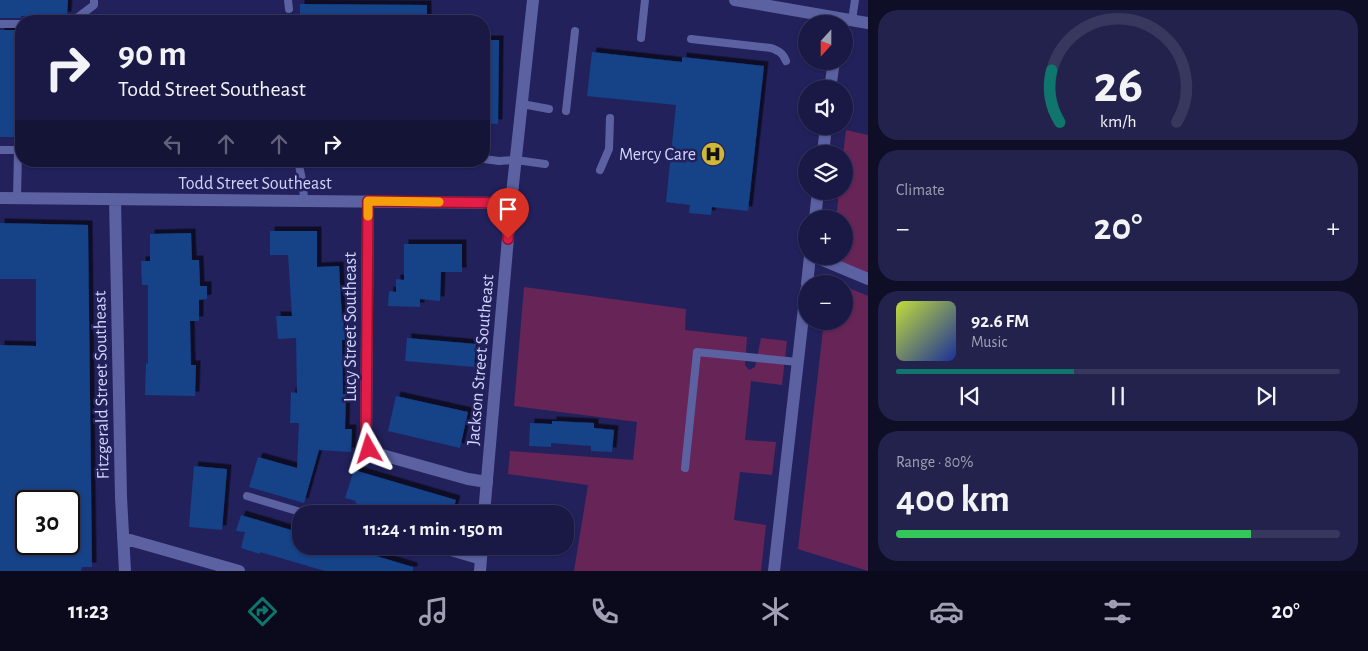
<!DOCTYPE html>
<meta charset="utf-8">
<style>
:root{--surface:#1a1945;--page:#23224c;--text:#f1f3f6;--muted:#9fa0b3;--line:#38385e;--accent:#0f766e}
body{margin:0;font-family:"Alegreya Sans",sans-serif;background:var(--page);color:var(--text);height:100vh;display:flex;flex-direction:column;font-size:19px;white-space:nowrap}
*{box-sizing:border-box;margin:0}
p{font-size:16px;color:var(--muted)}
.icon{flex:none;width:28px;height:28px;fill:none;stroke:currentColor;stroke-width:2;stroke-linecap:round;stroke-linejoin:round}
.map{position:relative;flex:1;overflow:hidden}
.drawer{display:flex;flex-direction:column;gap:10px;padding:10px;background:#0e0e26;width:500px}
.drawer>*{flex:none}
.guide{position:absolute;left:15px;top:15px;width:475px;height:152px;border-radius:20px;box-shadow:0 1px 4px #0004,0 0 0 1px var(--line);background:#1a1945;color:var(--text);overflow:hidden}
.needle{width:32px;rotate:201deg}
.fabs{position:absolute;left:798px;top:15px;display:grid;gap:10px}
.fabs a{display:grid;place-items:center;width:55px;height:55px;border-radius:50%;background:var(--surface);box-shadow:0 1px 4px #0004,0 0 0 1px var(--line);font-size:25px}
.speed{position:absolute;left:15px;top:490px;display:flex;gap:10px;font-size:25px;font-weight:700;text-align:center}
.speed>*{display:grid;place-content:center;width:65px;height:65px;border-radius:50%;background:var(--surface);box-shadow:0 1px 4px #0004,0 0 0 1px var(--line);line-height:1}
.speed .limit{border:2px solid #111;border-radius:8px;background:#fff;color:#111}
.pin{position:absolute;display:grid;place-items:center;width:42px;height:42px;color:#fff;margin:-51px -21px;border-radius:50% 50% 50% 0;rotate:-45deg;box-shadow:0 0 5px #0007}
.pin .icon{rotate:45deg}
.me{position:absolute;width:55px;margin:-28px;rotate:354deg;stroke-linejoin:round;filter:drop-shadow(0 0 4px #0008)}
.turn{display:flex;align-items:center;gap:18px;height:105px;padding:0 20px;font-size:22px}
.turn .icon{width:65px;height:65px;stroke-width:2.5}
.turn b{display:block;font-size:35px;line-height:42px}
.lanes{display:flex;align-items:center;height:48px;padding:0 20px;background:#0003;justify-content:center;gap:25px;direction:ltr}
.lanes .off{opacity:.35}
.big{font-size:38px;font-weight:700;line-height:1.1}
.drawer .card{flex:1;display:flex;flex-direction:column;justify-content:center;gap:8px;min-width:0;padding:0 18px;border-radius:20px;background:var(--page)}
.drawer .dial{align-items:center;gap:0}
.dial svg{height:130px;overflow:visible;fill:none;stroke:var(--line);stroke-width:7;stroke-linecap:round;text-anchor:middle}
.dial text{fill:var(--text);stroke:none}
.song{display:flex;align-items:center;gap:15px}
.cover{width:60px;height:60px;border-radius:8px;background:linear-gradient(135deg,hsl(70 70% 55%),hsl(230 70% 35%))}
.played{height:5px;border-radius:2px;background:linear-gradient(90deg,var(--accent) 40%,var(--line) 40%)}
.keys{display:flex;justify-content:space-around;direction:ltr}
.heat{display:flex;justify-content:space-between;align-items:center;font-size:28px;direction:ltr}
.charge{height:8px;border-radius:4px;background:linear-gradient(90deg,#34c759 80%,var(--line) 0)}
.trip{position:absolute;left:292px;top:505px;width:282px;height:50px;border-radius:20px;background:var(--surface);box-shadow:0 1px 4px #0004,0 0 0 1px var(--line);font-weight:700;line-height:50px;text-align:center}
.dock{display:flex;height:80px;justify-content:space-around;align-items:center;background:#0a0a1c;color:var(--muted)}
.dock .icon{width:35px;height:35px}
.dock .current{color:var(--accent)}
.dock b{font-size:22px;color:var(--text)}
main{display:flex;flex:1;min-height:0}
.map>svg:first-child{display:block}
.green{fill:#672557}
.building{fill:#134388;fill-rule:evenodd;filter:url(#shadow)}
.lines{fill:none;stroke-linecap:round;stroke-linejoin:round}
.lane{stroke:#5c61a2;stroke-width:8}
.street{stroke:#5c61a2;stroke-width:12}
.secondary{stroke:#5c61a2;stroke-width:12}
.route-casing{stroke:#92132f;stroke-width:12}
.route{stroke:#e11d48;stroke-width:9}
.slow{stroke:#f59e0b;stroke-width:9}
.labels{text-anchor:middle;stroke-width:5;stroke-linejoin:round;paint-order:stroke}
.poi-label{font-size:18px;fill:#d0d5fa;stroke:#22215c;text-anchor:end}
.street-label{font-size:18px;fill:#d0d5fa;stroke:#22215c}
</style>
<main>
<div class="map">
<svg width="868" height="571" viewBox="0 0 868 571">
<defs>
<filter id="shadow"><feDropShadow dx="4.5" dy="-4.5" stdDeviation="0" flood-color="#0009"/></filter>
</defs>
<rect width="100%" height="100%" fill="#22215c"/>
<path class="green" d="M846,130L868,135V279L831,263L832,256H844V219H836L839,191H844L843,154Z
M844,286L868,296V571L798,549L824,321H844Z
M524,287L686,309L685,330L747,337L745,365L749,370L755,367L761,338L787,341L782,385L751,381L745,440L776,442L772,475L740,472L734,520L766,525L761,571H574L588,485L508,474L510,451L633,460L637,422L514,406Z"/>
<path class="building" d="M0,0H68L67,16H21V18H0Z
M300,4L427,5V21H300Z
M0,30H21V137H0Z
M484,40H499L498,124L484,123Z
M592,52L682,62V57L764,66L748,211L712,207L711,215L689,213L690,205L666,202L676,105L587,96Z
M0,223L88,225L92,567H82L81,571H0V345L36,346V279H0ZM26,501H69V544H26Z
M270,231H317V267L339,266L342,318H343L345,340H342L343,394H346L345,429H352L351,452L319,450L304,503L249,487L258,457L297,468L299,423H290L291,392L297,393L296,338L278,339L276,316H292L288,255H270Z
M191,233L192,260H199L200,286H207V299L199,300V321H190L191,365H196L195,396L145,395L146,363L148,364V285H142L141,261H150V234Z
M404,244H462V272H441L440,301L420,299V307L388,306L389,291L396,292V279L404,280Z
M407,338L476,344L474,367L405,361Z
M396,396L468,412L460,448L388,431Z
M552,421L594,423V428L614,430L612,452L591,451V446L551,443V447L529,446L530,423L552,424Z
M194,466L227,469L222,530L189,527Z
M354,470L456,500L452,514H390L355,503L356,501L345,498Z
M241,515L301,533V546H343L413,567V571H325L260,552V554L241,548L245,532L236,531Z"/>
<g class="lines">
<path class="lane" d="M288,0L289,9
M288,19V21
M852,20L855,0
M73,21L94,5V0
M0,24H21
M641,38L645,0
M691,39L771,48C779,51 783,53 786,61
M522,104L549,109
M566,111L575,31
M0,150H18L17,198
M484,159L499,161L516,160L545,164
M298,161L303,184L304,201
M600,170L609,149L610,118
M685,468L697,352L798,362
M247,496L307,514
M430,546L481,561"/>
<path class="street" d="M830,89L834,61
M823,154L826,126
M0,198L511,203
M115,199L121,497L125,571
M368,201L366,445L375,453L468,479L487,482
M815,219L818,191
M813,256L868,279
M807,284L810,256
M123,538L239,571
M774,571L806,290"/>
<path class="secondary" d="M735,0L868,23
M484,514L511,203L533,0
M480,571L482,546"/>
</g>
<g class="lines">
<g class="route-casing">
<path id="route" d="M369,449L366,445L368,201L510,203L508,239"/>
</g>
<use href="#route" class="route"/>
<path class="slow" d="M368,216V201L439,202"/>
</g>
<defs>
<g id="hospital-disc" transform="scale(1.25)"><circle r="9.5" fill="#cfb837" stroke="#22215c"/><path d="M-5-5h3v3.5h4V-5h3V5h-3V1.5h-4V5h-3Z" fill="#111"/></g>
</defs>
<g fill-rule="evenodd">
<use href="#hospital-disc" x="713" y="154"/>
</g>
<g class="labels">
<g class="poi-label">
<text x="696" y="160">Mercy Care</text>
</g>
<g class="street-label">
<text x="255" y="189">Todd Street Southeast</text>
<text transform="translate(350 327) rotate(-90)" y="6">Lucy Street Southeast</text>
<text transform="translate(480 360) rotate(-85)" y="6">Jackson Street Southeast</text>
<text transform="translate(101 385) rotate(-91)" y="6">Fitzgerald Street Southeast</text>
</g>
</g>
</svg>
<div class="fabs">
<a><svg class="needle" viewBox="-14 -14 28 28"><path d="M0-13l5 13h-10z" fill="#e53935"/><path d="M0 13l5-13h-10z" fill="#9fa0b3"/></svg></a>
<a><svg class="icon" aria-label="sound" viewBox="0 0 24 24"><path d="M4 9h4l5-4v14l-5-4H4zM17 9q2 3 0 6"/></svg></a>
<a><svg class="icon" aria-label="layers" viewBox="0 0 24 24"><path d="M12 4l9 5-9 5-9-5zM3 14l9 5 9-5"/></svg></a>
<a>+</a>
<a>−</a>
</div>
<div class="speed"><div class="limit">30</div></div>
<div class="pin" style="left:508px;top:239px;background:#d93025"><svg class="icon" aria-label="arrive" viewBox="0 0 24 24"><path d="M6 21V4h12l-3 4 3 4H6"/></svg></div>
<svg class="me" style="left:369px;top:449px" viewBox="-20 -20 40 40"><path d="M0-17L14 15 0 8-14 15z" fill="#e11d48" stroke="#fff" stroke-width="4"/></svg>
<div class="trip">11:24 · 1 min · 150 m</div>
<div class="guide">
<div class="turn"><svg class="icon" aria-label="right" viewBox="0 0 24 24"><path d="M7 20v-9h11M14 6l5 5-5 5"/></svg><div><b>90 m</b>Todd Street Southeast</div></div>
<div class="lanes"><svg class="icon off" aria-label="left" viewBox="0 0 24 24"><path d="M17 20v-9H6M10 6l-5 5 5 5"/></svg><svg class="icon off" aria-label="ahead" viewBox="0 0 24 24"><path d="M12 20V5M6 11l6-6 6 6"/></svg><svg class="icon off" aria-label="ahead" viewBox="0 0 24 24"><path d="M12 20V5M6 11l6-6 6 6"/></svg><svg class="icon" aria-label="right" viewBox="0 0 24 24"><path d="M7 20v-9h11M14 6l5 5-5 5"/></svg></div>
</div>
</div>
<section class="drawer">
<div class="card dial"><svg viewBox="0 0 100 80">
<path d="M14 69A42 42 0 1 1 86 69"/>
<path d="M14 69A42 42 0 0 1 9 37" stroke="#0f766e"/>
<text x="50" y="56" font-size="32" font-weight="700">26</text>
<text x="50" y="72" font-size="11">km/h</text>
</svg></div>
<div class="card"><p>Climate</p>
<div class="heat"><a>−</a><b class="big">20°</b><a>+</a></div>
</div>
<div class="card">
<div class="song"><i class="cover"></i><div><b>92.6 FM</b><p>Music</p></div></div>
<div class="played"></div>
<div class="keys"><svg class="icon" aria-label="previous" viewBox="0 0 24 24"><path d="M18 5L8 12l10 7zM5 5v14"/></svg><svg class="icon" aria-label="pause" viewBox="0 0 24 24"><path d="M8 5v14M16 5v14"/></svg><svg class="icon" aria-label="next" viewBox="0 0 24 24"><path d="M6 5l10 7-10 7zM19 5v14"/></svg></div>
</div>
<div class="card"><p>Range · 80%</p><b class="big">400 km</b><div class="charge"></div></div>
</section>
</main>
<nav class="dock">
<b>11:23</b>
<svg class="icon current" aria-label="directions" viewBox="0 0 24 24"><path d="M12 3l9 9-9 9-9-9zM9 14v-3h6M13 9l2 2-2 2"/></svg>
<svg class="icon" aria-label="music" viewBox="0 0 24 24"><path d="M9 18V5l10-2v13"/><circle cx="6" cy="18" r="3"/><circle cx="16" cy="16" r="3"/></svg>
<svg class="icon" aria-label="phone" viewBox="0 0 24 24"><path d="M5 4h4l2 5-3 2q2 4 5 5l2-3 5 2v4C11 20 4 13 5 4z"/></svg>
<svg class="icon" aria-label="climate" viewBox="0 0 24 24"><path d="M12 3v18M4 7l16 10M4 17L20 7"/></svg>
<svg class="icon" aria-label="car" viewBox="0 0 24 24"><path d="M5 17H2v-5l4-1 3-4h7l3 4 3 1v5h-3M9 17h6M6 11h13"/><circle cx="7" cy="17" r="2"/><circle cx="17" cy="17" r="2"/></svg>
<svg class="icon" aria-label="filters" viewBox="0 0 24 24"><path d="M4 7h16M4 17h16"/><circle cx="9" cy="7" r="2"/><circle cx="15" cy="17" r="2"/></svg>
<b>20°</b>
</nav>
